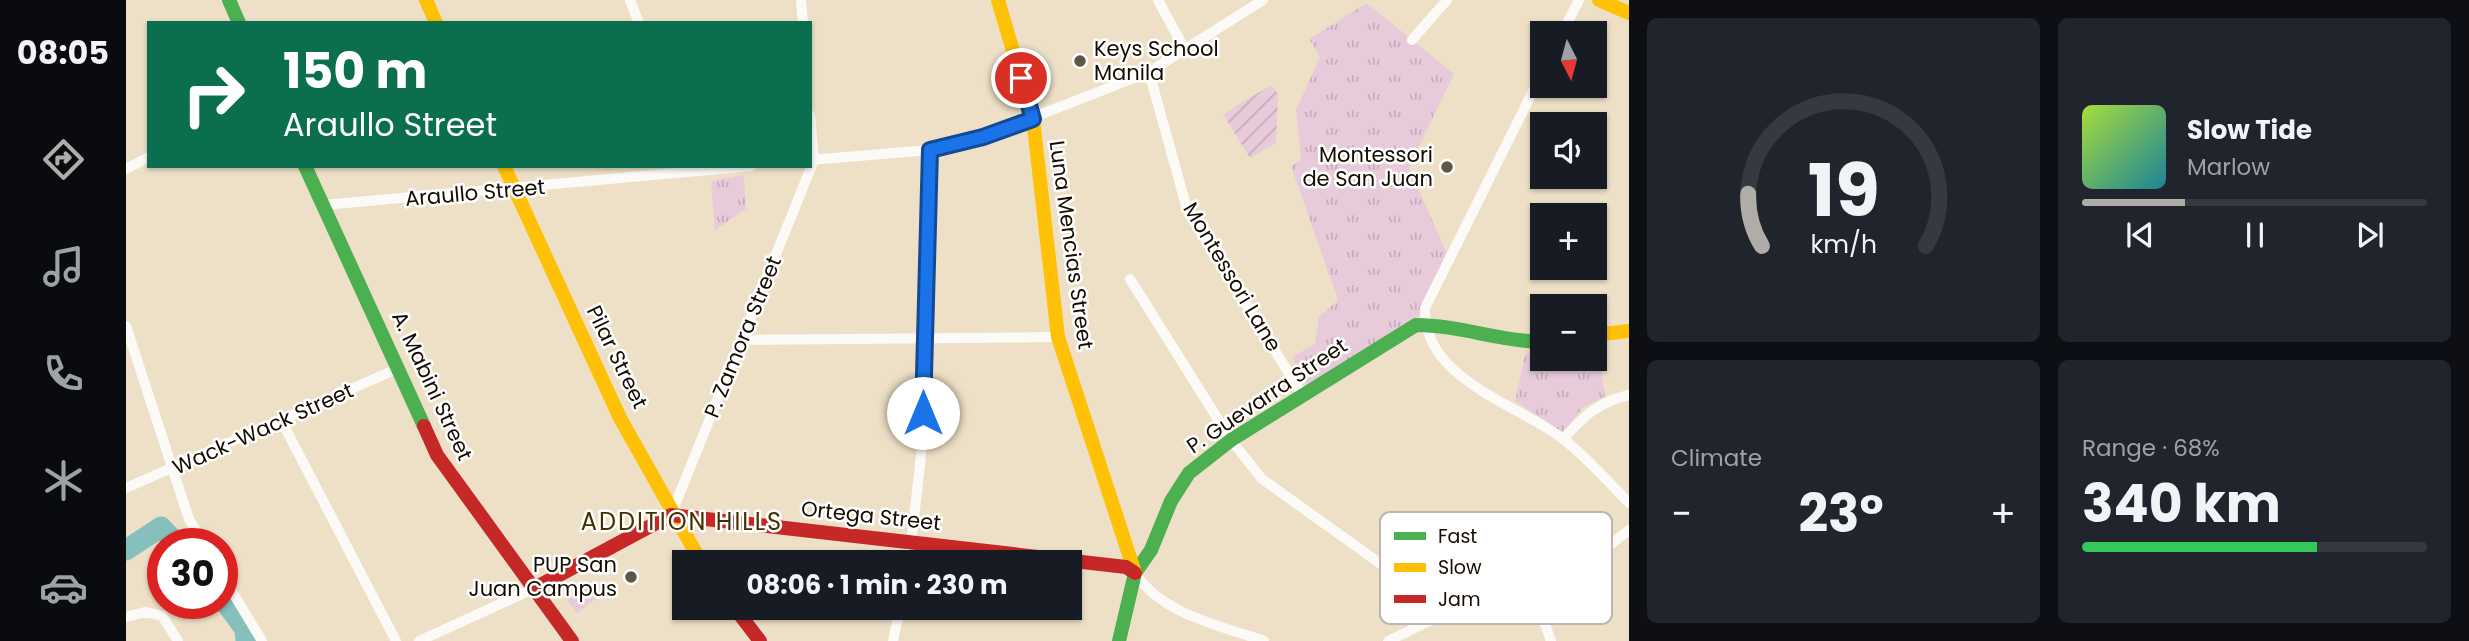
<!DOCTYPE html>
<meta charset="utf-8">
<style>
:root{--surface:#171b24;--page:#20242c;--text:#f1f3f6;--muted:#9ea1a6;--line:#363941;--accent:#b0aca7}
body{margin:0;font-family:Poppins,sans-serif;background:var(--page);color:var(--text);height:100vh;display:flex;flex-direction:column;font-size:26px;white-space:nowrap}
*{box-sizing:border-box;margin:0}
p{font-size:23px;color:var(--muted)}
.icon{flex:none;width:38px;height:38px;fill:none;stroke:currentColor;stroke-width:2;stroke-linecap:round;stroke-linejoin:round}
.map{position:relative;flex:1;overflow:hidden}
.details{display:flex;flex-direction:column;gap:18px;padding:18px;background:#0d0f14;width:840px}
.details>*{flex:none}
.hud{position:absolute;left:21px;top:21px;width:665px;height:147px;border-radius:0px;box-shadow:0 2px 5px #0004;background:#0b6e4f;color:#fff;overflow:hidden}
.needle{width:46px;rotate:174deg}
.buttons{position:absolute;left:1404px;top:21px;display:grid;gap:14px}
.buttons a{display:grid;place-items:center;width:77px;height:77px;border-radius:0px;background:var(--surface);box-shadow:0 2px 5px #0004;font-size:35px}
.speed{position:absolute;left:21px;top:528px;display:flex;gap:14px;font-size:35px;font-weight:700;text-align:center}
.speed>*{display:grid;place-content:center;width:91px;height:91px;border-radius:50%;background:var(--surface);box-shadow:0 2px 5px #0004;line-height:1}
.speed .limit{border:10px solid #d22;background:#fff;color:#111}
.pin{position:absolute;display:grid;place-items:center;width:60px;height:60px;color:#fff;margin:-30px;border:4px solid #fff;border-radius:50%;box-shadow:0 2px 7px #0007}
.me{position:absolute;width:77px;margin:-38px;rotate:0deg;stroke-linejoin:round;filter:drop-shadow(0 0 5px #0008)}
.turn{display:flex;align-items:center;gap:24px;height:147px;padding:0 21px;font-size:32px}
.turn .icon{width:91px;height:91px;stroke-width:2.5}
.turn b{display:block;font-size:49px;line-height:60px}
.big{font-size:52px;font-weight:700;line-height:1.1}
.details .tile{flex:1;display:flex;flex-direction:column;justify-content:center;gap:10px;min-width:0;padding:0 24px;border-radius:10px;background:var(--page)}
.details .dial{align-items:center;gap:0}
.dial svg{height:182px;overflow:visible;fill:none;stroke:var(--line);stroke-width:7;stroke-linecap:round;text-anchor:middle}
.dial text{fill:var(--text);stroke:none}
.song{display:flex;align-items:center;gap:21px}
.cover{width:84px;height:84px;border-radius:10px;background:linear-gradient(135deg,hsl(80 70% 55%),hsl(190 70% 35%))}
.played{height:7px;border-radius:4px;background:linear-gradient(90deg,var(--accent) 30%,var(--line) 30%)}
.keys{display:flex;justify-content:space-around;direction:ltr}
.heat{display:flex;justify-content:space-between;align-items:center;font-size:38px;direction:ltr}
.charge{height:10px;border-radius:5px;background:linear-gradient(90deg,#34c759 68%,var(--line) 0)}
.details .tiles{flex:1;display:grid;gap:18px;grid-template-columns:repeat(2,1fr)}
.trip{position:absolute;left:546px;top:550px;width:410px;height:70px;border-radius:0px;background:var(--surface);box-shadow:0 2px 5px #0004;font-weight:700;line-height:70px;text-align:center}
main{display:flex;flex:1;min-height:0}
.dock{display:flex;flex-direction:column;width:126px;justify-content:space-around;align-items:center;background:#090b0e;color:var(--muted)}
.dock .icon{width:49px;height:49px}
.dock .current{color:var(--accent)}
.dock b{font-size:32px;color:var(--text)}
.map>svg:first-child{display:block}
.grass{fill:url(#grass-tufts)}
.garden{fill:url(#garden-furrows)}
.pitch{fill:#e8cbdb}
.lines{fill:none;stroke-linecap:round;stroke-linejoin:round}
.river{stroke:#85c0bd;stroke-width:21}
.street{stroke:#fcfaf7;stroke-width:10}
.fast{stroke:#4caf50;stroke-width:14}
.slow{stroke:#ffc107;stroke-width:14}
.jam{stroke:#c62828;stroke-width:14}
.route-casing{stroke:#114b97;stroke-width:18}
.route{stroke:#1a73e8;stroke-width:12}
.poi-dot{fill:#615646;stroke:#fff;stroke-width:2.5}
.labels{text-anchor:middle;stroke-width:5;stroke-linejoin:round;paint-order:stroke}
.poi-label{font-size:21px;fill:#150c00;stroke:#fff;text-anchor:end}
.street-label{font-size:21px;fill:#150c00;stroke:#fff}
.quarter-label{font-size:24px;letter-spacing:2px;fill:#442f00;stroke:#fff}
.key{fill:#fff;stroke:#b9b6b2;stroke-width:2}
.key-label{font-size:19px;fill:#150c00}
</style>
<main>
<nav class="dock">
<b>08:05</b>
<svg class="icon current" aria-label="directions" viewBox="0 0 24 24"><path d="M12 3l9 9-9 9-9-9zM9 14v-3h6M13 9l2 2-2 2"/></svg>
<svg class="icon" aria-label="music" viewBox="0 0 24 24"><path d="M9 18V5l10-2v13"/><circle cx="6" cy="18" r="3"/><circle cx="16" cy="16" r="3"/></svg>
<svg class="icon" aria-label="phone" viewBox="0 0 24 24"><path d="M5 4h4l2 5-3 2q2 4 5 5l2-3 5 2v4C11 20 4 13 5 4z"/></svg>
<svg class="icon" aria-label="climate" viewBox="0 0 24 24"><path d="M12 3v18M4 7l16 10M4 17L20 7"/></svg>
<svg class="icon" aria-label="car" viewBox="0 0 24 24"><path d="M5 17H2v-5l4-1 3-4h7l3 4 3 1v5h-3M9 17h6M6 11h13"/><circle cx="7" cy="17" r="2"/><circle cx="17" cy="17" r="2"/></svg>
</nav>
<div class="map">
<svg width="1503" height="641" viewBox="0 0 1503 641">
<defs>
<pattern id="grass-tufts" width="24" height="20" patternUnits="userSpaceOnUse" patternTransform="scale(1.75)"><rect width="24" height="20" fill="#e8cbdb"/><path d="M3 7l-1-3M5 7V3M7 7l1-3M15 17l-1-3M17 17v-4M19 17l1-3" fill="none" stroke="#c6adba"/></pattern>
<pattern id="garden-furrows" width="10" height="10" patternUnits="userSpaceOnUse" patternTransform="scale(1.75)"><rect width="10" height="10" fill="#e8cbdb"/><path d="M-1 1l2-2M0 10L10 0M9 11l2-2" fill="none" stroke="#c6adba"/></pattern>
</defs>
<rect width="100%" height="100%" fill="#eee0c7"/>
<path class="grass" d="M1241,3L1328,74L1283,167L1320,252L1298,313L1182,386L1166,357L1189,344L1193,317L1212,300L1165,166L1175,160L1170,110L1194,57L1183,39Z
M618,175L620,209L589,230L585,181Z
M1468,347H1472L1479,397L1457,407L1438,433L1389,401L1399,354L1416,352V359H1468Z"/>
<path class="garden" d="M1145,85L1152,94L1150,143L1124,158L1097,114Z"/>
<path class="pitch" d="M464,580L475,595L451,613L440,599Z"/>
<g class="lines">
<path class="river" d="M0,550L35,527L51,544
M96,598L119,629L120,641"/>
<path class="street" d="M504,0L513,23
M675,0L677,23
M1032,0L1059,50
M1436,33L1453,0
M1286,40L1321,0
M1023,72L1061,209L1177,396
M1416,73L1299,308C1297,380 1391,403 1437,439C1461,457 1482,482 1503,503
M684,160L804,150L857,137L1023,72L1137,0
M0,169L23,157
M198,205L626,166
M1004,279L1105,440L1136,479L1322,612
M0,326L63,519L78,544
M615,340L932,337
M155,420L270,641
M1437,439C1458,416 1472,402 1503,395
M0,488L273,368
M545,515L688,160L684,115
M1407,521L1425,578
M783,562L797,438L804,150
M1009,573C1037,615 1093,625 1138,641
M96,575L136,641
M1405,586L1425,641
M0,617L19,612L36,616L52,641
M293,641L407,589
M767,641L774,607
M1262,641C1290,628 1317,613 1346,603C1408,581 1451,574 1503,530"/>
<path class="fast" d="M103,0L113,23
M179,166L298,426
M993,641L1009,573L1025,550L1045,501L1063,473L1105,440L1290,325C1333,325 1373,341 1416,342"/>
<path class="slow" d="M300,0L310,23
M872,0L907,119L932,337L1009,573
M1473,0L1503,13
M378,166L494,418L575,562
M1468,335L1503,331"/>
<path class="jam" d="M298,426L311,455L446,641
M407,589L545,515L1000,567L1009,573
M608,607L634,641"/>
</g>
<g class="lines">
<g class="route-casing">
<path id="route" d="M797,413L804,150L857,137L907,119L895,78"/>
</g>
<use href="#route" class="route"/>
</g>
<g class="poi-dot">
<circle cx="954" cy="61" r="7"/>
<circle cx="1321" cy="167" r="7"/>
<circle cx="505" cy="577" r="7"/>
</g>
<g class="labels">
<g class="poi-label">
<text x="968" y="56" text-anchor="start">Keys School<tspan x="968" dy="24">Manila</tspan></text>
<text x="1307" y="162">Montessori<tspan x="1307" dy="24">de San Juan</tspan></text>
<text x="491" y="572">PUP San<tspan x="491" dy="24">Juan Campus</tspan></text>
</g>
<g class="street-label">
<text transform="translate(349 193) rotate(-5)" y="7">Araullo Street</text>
<text transform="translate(945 245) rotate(82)" y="7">Luna Mencias Street</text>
<text transform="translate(1106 277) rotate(59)" y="7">Montessori Lane</text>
<text transform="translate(617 337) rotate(-68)" y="7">P. Zamora Street</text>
<text transform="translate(491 357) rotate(64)" y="7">Pilar Street</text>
<text transform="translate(306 386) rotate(65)" y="7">A. Mabini Street</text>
<text transform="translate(1141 396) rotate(-34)" y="7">P. Guevarra Street</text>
<text transform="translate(137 429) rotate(-24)" y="7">Wack-Wack Street</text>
<text transform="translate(745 516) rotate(6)" y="7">Ortega Street</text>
</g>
<g class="quarter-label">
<text x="556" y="530">ADDITION HILLS</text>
</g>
</g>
<rect x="1254" y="512" width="232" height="112" rx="10" class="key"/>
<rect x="1268" y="532" width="32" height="8" fill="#4caf50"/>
<rect x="1268" y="563" width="32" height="9" fill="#ffc107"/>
<rect x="1268" y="595" width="32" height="8" fill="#c62828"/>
<g class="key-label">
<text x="1312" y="543">Fast</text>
<text x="1312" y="574">Slow</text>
<text x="1312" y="606">Jam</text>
</g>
</svg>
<div class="buttons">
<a><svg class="needle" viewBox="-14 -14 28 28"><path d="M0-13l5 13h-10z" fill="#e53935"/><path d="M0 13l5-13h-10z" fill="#9ea1a6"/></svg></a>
<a><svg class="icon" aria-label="sound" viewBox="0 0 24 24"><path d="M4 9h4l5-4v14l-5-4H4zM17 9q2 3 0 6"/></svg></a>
<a>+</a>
<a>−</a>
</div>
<div class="speed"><div class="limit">30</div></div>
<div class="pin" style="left:895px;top:78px;background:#d93025"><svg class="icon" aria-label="arrive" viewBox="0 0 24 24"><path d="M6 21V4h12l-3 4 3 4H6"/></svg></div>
<svg class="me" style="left:797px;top:413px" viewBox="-20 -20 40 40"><circle r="19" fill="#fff"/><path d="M0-13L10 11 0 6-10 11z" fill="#1a73e8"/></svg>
<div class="trip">08:06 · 1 min · 230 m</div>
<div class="hud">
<div class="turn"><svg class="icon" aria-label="right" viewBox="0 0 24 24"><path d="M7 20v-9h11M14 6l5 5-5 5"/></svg><div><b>150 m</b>Araullo Street</div></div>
</div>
</div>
<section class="details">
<div class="tiles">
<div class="tile dial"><svg viewBox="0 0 100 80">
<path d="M14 69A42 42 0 1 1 86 69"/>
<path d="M14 69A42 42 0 0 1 8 46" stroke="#b0aca7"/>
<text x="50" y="56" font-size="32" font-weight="700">19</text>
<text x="50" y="72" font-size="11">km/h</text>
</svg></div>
<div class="tile">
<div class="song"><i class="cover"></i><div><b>Slow Tide</b><p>Marlow</p></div></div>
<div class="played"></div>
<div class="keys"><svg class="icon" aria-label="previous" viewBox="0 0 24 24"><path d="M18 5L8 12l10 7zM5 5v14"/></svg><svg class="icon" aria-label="pause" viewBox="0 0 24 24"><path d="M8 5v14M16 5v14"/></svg><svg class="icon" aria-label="next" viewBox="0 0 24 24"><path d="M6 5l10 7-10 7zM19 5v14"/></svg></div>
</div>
<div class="tile"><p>Climate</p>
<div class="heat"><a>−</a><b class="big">23°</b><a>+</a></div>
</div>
<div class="tile"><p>Range · 68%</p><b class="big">340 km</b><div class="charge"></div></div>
</div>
</section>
</main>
